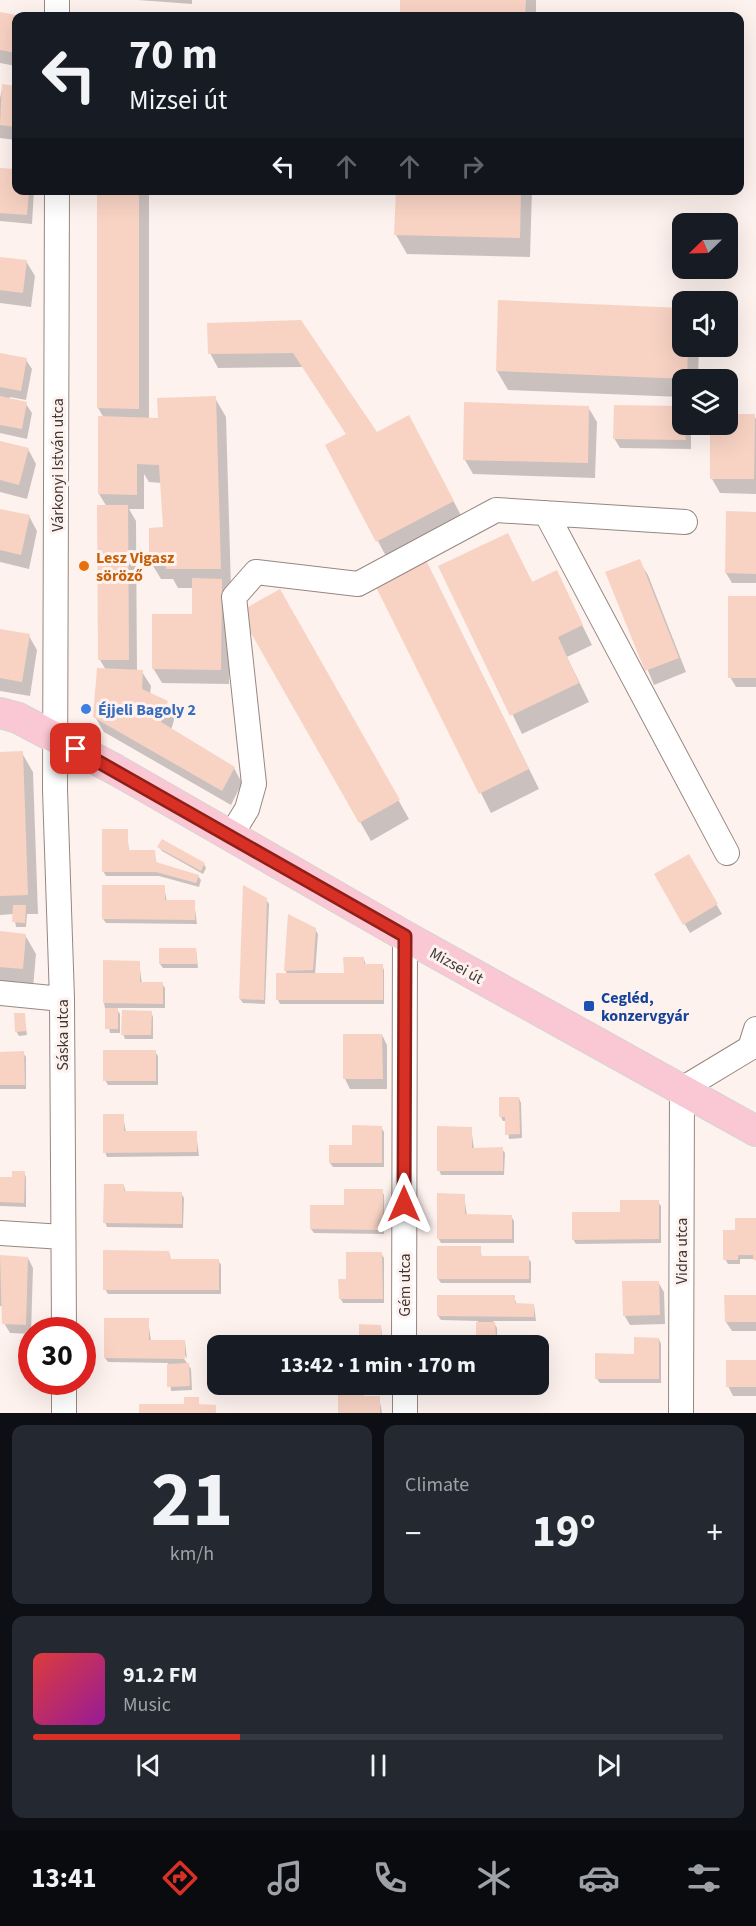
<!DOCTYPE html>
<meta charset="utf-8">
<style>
:root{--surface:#171b24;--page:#242831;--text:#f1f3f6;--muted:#9ea1a6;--line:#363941;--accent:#d93025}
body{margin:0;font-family:"Source Sans 3",sans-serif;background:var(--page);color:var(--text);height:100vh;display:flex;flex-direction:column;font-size:22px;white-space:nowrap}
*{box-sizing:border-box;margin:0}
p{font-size:20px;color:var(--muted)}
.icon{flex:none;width:33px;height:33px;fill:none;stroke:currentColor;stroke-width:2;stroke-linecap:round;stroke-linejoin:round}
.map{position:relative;height:1413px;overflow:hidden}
.sheet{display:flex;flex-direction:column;gap:12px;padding:12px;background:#0d0f14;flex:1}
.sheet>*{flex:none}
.top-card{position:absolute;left:12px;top:12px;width:732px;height:183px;border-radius:12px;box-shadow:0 6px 24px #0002;background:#171b24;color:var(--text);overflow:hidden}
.needle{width:39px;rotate:247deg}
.tools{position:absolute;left:672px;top:213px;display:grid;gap:12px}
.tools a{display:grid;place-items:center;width:66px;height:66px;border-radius:12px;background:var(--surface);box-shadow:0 6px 24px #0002;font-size:30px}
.speed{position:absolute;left:18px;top:1317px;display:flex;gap:12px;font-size:30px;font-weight:700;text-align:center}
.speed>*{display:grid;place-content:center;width:78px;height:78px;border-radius:50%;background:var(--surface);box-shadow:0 6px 24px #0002;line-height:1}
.speed .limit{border:9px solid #d22;background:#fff;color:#111}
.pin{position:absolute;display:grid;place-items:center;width:51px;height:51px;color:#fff;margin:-26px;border-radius:12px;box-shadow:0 3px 9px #0006}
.me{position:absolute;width:66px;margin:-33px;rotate:0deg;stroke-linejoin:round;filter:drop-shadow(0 0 4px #0008)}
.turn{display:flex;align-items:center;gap:21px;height:126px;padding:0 18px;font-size:27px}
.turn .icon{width:78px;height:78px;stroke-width:2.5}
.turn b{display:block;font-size:42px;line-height:51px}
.lanes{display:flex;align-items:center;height:57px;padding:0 18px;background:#0003;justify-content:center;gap:30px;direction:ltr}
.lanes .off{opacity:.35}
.big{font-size:45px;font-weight:700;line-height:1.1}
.sheet .widget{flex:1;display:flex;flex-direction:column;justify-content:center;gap:9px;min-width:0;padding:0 21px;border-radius:12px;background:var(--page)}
.sheet .dial{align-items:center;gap:0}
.dial b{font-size:78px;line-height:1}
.song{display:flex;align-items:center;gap:18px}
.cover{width:72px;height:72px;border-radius:9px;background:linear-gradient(135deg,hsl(0 70% 55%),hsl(300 70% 35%))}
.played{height:6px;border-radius:3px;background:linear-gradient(90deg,var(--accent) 30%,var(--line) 30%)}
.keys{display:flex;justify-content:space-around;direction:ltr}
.heat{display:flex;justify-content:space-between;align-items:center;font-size:33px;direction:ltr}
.sheet .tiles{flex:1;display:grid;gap:12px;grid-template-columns:1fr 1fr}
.widget:last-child{grid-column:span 2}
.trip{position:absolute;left:207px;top:1335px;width:342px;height:60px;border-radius:12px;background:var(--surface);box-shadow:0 6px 24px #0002;font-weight:700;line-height:60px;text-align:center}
.dock{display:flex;height:96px;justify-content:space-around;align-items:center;background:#090b0e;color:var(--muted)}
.dock .icon{width:42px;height:42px}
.dock .selected{color:var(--accent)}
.dock b{font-size:27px;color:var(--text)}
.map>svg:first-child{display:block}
.shadow{fill:#0003}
.building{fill:#f8d3c4}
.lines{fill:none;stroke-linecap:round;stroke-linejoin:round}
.minor-casing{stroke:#978781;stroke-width:26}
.major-casing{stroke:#d5d3d3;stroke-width:32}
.minor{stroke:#fff;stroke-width:24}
.major{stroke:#fac8d4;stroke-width:30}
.route-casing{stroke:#8d1f18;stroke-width:15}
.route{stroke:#d93025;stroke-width:10}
.food-dot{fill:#e8710a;stroke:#fdf2ee;stroke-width:2}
.shop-dot{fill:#3f7fe0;stroke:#fdf2ee;stroke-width:2}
.transit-dot{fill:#1a4fb4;stroke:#fdf2ee;stroke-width:2}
.labels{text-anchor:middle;stroke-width:6;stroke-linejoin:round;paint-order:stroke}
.street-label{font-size:16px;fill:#3f3835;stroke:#fdf2ee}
.food-label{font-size:16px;font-weight:bold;fill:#c56008;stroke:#fdf2ee;text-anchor:start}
.shop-label{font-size:16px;font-weight:bold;fill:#366cbe;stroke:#fdf2ee;text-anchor:start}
.transit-label{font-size:16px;font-weight:bold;fill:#164399;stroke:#fdf2ee;text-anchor:start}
</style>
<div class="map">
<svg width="756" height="1413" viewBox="0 0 756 1413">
<rect width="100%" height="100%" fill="#fdf2ee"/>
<path class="shadow" d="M138,0H192V4Z
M402,0H536V16H401Z
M0,13L18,16L16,66L0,63Z
M3,85L16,87V140L0,138V98Z
M0,170L16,171V190H34L32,224L0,221Z
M98,190H149V419L159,420L215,398L226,417L231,588H225L229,595V684L162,683L153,668L193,616L194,588H178L173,579H161L150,561L164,529L162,483L149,482L144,474V509H129L136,521L137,672H142L151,686L150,694L166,702L175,717L171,730L234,768L242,783L231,805L104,732L95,717L106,670L100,660L107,507L99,494L104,418L98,408Z
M397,190H532L530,257L407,254L396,235Z
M0,258L26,261L35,276L31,307L0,303Z
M500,302L682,310V346H699L698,380H682V397L508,390L497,371Z
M300,322L303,367L218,368L210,353Z
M0,355L26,360L32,369L26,400L10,397L9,400L26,404L32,413L27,439L0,433Z
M588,407L597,422L595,478L473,474L465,460Z
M615,407H682V424H691V449L620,448L614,438Z
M728,416H754L756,419V494L720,493L712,479L728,424Z
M377,434L419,436L464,521L388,560L327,446Z
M0,442L28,449L36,464L27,499L0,492Z
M0,510L29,516L37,531L29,569L0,562Z
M756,513V583H732L726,573Z
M508,535L533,584L556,572L592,645L567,657L589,702L522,734L440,566Z
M639,561L648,575L686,672L654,685L607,573Z
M435,579L539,789L491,813L376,584Z
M280,591L409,819L371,841L241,613Z
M756,598V687H736L730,677Z
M0,631L29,636L37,650L30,696L0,691Z
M22,753L33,772L38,914H27L26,927H16L14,914L0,915V754Z
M127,831L129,852H154L157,864L198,876L201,880L199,887L159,876H106L103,871Z
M159,847L204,864L206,868L203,874L162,851Z
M688,856L722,914L690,933L656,875Z
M164,887L167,902H194L197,924L106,923L103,919Z
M266,899L269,904L265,1004L243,1003L240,999Z
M315,929L318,934L315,975H345L364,959L366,966L382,965L384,970V1004H280L278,1000L288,975L285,970Z
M0,933L25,935L36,954L33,988L0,985Z
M196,950L198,968H163L160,964Z
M104,962H139L142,984H162L165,988V1008H116L120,1014V1033H110L104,1003Z
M151,1012L153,1017V1039H125L123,1034Z
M24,1014L27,1035L19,1036L16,1031Z
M382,1035L387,1045V1089H350L345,1079Z
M155,1052L158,1056V1085H108L105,1080Z
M0,1053H23L26,1057V1089H0Z
M519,1098L521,1103L522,1138L509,1139L507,1121H503L501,1117Z
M123,1116L126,1132H196L199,1156L107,1157L105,1152Z
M381,1127L384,1132V1167H333L330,1163Z
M471,1128L474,1149H502L505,1153L504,1175H441L439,1170Z
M24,1173L26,1177V1207L0,1206V1179H13Z
M124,1186L126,1193H181L184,1198L183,1228L107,1227L105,1222Z
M382,1191L384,1195V1234L314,1233L311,1229L345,1207Z
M464,1195L467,1216H511L514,1221V1243H441L438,1238Z
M658,1202L661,1206V1243L576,1244L573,1239L621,1213Z
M756,1219V1261L755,1259H740V1264H728L725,1259L736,1232Z
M480,1248L482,1258H528L531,1262V1283H441L438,1279Z
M169,1252L171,1260H218L221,1265V1294H108L105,1289Z
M381,1253L384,1258V1303H343L340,1298L348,1281Z
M0,1257L28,1258L33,1268L31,1334L10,1333L4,1323V1306H0Z
M658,1282L664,1292L665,1324L630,1325L624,1315Z
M756,1296V1331H732L726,1322Z
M514,1297L517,1305H534L536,1321H493L497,1328V1342H481L478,1321L441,1320L438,1316Z
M148,1320L151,1341H185L187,1359L183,1351L180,1353L191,1369L192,1390L171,1391L168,1363L108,1362L105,1358Z
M381,1326L383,1346H345L360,1340Z
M659,1339L661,1344V1383H600L597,1379Z
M756,1361V1396H733L728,1386Z
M362,1393L365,1398L379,1397L382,1413H340Z"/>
<path class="building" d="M400,0H526L525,16H400Z
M0,12L16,15V53L0,50Z
M2,84L16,86V127L0,125Z
M0,168L16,169V190H29L27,215L0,213Z
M97,190H139V409L97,408Z
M396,190H521L520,238L394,235Z
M0,257L27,260L23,293L0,290Z
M498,300L682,308V346H688L687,379L496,371Z
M301,320L377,432L409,415L454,501L376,542L325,445L346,434L293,353L208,354L207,323Z
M0,353L27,358L21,391L0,387Z
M0,396L27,402L22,429L0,425Z
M216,396L221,569H166L165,561H149V528L163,527L159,465L137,464V495L98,494V416L158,418L157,398Z
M464,402L589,406L588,463L463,460Z
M614,405L682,406L686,440L613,439Z
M728,414H755L754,479H710V424H728Z
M0,441L29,448L19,485L0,480Z
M97,505H128L129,660H98Z
M0,509L30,515L21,555L0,550Z
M726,511L756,512V574L725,573Z
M508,533L532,582L557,570L583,625L558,637L579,683L510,716L438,566Z
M425,558L529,769L479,794L374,583Z
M640,559L679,658L645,671L605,572Z
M192,578L222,579L221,670L152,669V614H192Z
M280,589L400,800L359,823L239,612Z
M728,596H756V678H728Z
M0,629L30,634L22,682L0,678Z
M97,668L143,670L142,689L168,701L161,722L235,767L222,791L93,717Z
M23,751L28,895L0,896V752Z
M102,829H128V850H155L156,862L199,875L196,883L156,872H102Z
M162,839L205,863L201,871L157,847Z
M689,854L718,904L683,925L654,874Z
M102,885H165V900H195V920L102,919Z
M243,885L267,898L264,1000L239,999Z
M13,905H26L25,923L12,922Z
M288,914L316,928L313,970L284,971Z
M0,931L26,934L23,969L0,967Z
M159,948H196L197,964H159Z
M343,957H364V964H383V1000H276V973H344Z
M103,960L140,961V982H163V1004L103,1003Z
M105,1008H118V1029H105Z
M122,1010L152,1011L151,1035H121Z
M14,1013H25L26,1031L15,1032Z
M343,1034H382L383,1079H343Z
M103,1050H156V1081H103Z
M24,1051L25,1085H0V1052Z
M499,1097H519L520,1134L505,1135V1117H499Z
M103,1114H124V1131H197V1152L103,1153Z
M352,1125L382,1126V1163H329V1145H352Z
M437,1126L472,1127V1148L503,1147V1171H437Z
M12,1171H25L24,1203L0,1202V1177H12Z
M104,1184H124V1191L182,1192V1224L103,1223Z
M344,1189H383V1230L310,1229V1205H344Z
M437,1193L465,1194V1214L512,1215V1239H437Z
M620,1200H659V1239L572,1240V1212H620Z
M735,1218H756V1260H753V1255H738V1260H723V1230H735Z
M437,1246H481V1256H529V1279H437Z
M103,1250L169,1251L170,1259H219V1290H103Z
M346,1252H382L383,1299H339L338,1279H346Z
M0,1255L28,1257L26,1325L2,1324Z
M622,1281H659L660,1315L623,1316Z
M437,1295H515V1303L534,1304V1317L437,1316Z
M724,1295H756V1322H725Z
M104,1318H149V1340H185V1359L104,1358Z
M476,1322H495L496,1338H476Z
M359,1324L381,1325V1346H343V1338H359Z
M436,1337H456V1346H436Z
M634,1337L659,1338V1379H595V1353L634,1354Z
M726,1360H756V1387H726Z
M189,1363L190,1386L167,1387V1364Z
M338,1391H363V1396H380V1413H338Z
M184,1397H199V1404L216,1405V1413H139V1404H184Z"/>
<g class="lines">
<g class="minor-casing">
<path id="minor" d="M57,16V0
M57,190L55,790L62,999L64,1330
M546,513L727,853
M230,837L247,809L254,784L234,597L256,572L358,584L496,510L685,522
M0,993L62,999
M0,1233L63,1237
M404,1346L405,936
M64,1382V1413
M405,1384V1413
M681,1413L682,1089L750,1048L756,1029"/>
</g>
<g class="major-casing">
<path id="major" d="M0,713L18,718L116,770L405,936L756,1131"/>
</g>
<use href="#minor" class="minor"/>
<use href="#major" class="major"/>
</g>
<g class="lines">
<g class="route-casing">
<path id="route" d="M76,749L405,936L404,1204"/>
</g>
<use href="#route" class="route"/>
</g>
<circle class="food-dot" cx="84" cy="566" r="6"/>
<circle class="shop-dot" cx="86" cy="709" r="6"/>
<rect class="transit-dot" x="583" y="1000" width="12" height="12" rx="3"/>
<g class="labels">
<g class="street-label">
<text transform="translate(57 465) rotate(-90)" y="6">Várkonyi István utca</text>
<text transform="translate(457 965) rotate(29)" y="6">Mizsei út</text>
<text transform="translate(62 1035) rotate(-90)" y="6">Sáska utca</text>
<text transform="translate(681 1251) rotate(-90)" y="6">Vidra utca</text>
<text transform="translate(404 1285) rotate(-90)" y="6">Gém utca</text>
</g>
<g class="food-label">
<text x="96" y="563">Lesz Vigasz<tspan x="96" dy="18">söröző</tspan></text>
</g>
<g class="shop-label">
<text x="98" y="715">Éjjeli Bagoly 2</text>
</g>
<g class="transit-label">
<text x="601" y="1003">Cegléd,<tspan x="601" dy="18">konzervgyár</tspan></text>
</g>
</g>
</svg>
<div class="tools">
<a><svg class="needle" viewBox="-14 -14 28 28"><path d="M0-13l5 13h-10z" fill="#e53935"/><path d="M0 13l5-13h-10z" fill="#9ea1a6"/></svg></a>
<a><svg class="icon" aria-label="sound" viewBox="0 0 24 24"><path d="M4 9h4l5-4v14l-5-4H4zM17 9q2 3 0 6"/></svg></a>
<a><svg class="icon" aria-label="layers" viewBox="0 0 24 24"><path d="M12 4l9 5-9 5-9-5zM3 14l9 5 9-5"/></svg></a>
</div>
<div class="speed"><div class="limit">30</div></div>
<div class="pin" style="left:76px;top:749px;background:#d93025"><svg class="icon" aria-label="arrive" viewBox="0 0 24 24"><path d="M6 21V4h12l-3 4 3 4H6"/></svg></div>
<svg class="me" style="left:404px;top:1204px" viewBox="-20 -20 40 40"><path d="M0-17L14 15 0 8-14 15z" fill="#d93025" stroke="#fff" stroke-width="4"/></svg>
<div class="trip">13:42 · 1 min · 170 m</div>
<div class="top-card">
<div class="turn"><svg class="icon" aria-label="left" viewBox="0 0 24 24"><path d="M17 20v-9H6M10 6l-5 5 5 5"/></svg><div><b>70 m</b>Mizsei út</div></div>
<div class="lanes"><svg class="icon" aria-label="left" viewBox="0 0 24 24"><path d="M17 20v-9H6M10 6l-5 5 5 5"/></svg><svg class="icon off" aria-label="ahead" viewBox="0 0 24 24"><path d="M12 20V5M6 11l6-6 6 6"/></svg><svg class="icon off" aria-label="ahead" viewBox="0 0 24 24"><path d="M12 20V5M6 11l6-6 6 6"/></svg><svg class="icon off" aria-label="right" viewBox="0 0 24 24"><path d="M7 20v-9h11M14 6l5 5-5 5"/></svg></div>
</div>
</div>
<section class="sheet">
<div class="tiles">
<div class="widget dial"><b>21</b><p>km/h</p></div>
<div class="widget"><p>Climate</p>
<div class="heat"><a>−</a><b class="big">19°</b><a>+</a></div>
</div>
<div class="widget">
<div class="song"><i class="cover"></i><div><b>91.2 FM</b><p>Music</p></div></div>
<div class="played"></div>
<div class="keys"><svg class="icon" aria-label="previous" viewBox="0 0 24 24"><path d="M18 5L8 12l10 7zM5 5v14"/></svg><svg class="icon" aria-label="pause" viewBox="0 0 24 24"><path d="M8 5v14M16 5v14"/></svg><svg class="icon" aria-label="next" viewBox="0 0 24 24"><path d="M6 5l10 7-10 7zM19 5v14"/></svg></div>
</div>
</div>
</section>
<nav class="dock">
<b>13:41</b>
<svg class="icon selected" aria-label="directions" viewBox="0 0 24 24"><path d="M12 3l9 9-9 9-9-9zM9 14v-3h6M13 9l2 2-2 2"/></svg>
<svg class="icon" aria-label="music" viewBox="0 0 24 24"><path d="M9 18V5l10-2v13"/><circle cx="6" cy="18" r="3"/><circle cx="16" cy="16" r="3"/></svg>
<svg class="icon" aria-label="phone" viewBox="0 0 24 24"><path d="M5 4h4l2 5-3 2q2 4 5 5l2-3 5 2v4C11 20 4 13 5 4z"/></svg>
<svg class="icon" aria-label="climate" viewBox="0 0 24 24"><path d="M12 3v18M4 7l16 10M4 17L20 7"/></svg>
<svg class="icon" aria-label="car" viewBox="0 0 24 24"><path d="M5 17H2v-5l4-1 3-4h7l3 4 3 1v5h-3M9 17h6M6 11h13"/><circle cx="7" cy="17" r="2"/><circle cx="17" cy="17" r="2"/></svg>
<svg class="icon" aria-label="filters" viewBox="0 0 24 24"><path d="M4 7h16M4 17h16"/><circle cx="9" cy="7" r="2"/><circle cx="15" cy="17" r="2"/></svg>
</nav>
